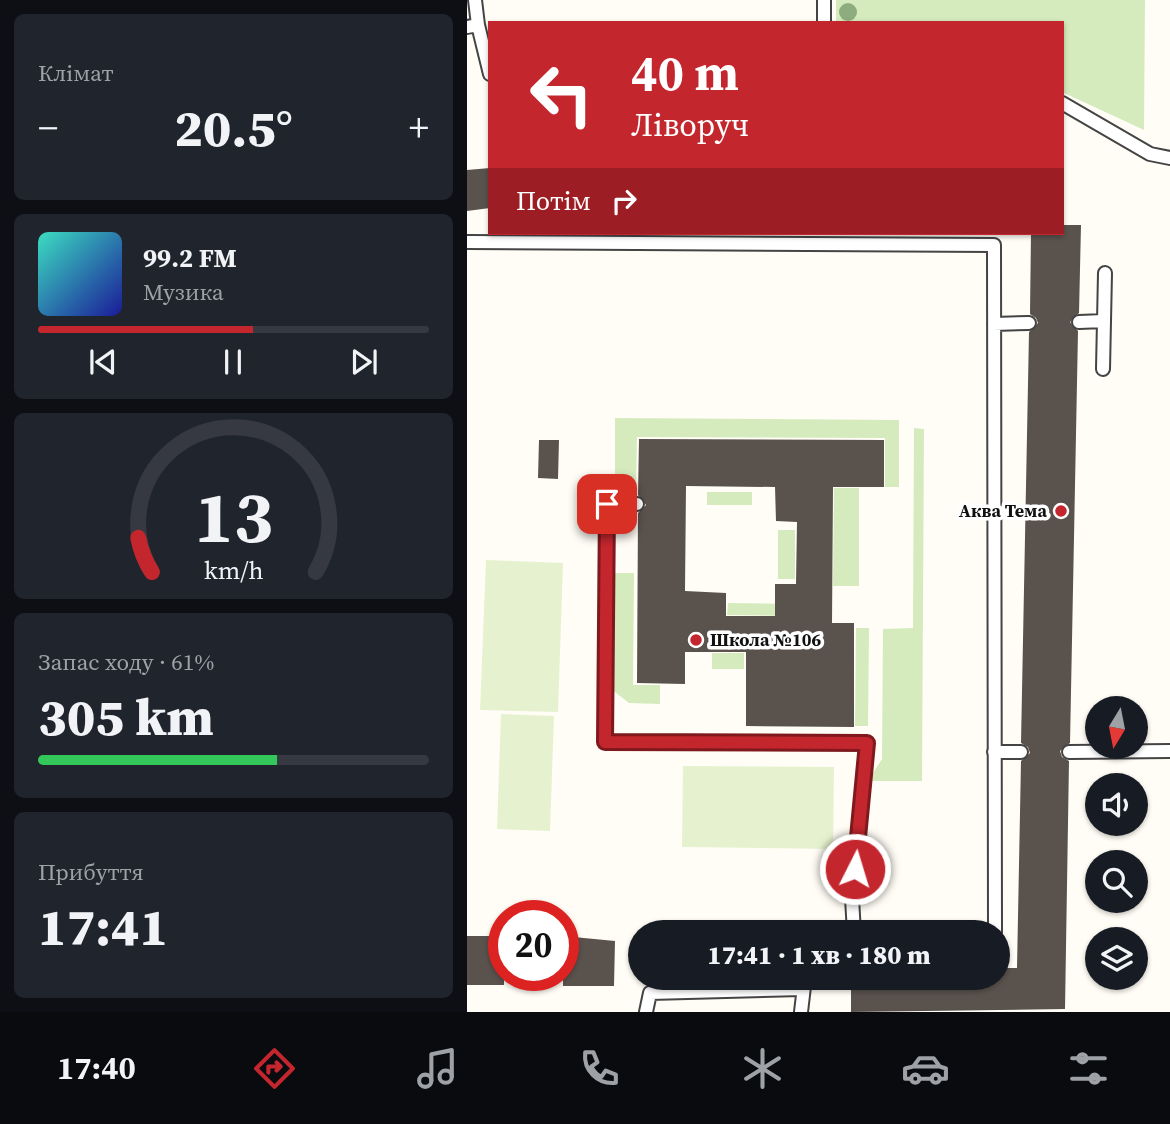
<!DOCTYPE html>
<html lang="uk">
<meta charset="utf-8">
<style>
:root{--surface:#171b24;--page:#20242c;--text:#f1f3f6;--muted:#9ea1a6;--line:#363941;--accent:#c4262e}
body{margin:0;font-family:"Source Serif 4",serif;background:var(--page);color:var(--text);height:100vh;display:flex;flex-direction:column;font-size:26px;white-space:nowrap}
*{box-sizing:border-box;margin:0}
p{font-size:23px;color:var(--muted)}
.icon{flex:none;width:38px;height:38px;fill:none;stroke:currentColor;stroke-width:2;stroke-linecap:round;stroke-linejoin:round}
.map{position:relative;flex:1;overflow:hidden}
.drawer{display:flex;flex-direction:column;gap:14px;padding:14px;background:#0d0f14;width:467px}
.drawer>*{flex:none}
.guide{position:absolute;left:21px;top:21px;width:576px;height:214px;border-radius:0px;box-shadow:0 2px 5px #0004;background:#c4262e;color:#fff;overflow:hidden}
.needle{width:46px;rotate:190deg}
.controls{position:absolute;left:618px;top:696px;display:grid;gap:14px}
.controls a{display:grid;place-items:center;width:63px;height:63px;border-radius:50%;background:var(--surface);box-shadow:0 2px 5px #0004;font-size:35px}
.speed{position:absolute;left:21px;top:900px;display:flex;gap:14px;font-size:35px;font-weight:700;text-align:center}
.speed>*{display:grid;place-content:center;width:91px;height:91px;border-radius:50%;background:var(--surface);box-shadow:0 2px 5px #0004;line-height:1}
.speed .limit{border:10px solid #d22;background:#fff;color:#111}
.pin{position:absolute;display:grid;place-items:center;width:60px;height:60px;color:#fff;margin:-30px;border-radius:14px;box-shadow:0 4px 10px #0006}
.me{position:absolute;width:77px;margin:-38px;rotate:5deg;stroke-linejoin:round;filter:drop-shadow(0 0 5px #0008)}
.turn{display:flex;align-items:center;gap:24px;height:147px;padding:0 28px;font-size:32px}
.turn .icon{width:91px;height:91px;stroke-width:2.5}
.turn b{display:block;font-size:49px;line-height:60px}
.then{display:flex;align-items:center;height:66px;padding:0 28px;background:#0003;gap:14px;font-size:26px}
.big{font-size:52px;font-weight:800;line-height:1.1}
.drawer .tile{flex:1;display:flex;flex-direction:column;justify-content:center;gap:10px;min-width:0;padding:0 24px;border-radius:10px;background:var(--page)}
.drawer .dial{align-items:center;gap:0}
.dial svg{height:182px;overflow:visible;fill:none;stroke:var(--line);stroke-width:7;stroke-linecap:round;text-anchor:middle}
.dial text{fill:var(--text);stroke:none}
.song{display:flex;align-items:center;gap:21px}
.cover{width:84px;height:84px;border-radius:10px;background:linear-gradient(135deg,hsl(170 70% 55%),hsl(240 70% 35%))}
.played{height:7px;border-radius:4px;background:linear-gradient(90deg,var(--accent) 55%,var(--line) 55%)}
.keys{display:flex;justify-content:space-around;direction:ltr}
.heat{display:flex;justify-content:space-between;align-items:center;font-size:38px;direction:ltr}
.charge{height:10px;border-radius:5px;background:linear-gradient(90deg,#34c759 61%,var(--line) 0)}
.trip{position:absolute;left:161px;top:920px;width:382px;height:70px;border-radius:35px;background:var(--surface);box-shadow:0 2px 5px #0004;font-weight:800;line-height:70px;text-align:center}
.menu{display:flex;height:112px;justify-content:space-around;align-items:center;background:#090b0e;color:var(--muted)}
.menu .icon{width:49px;height:49px}
.menu .active{color:var(--accent)}
.menu b{font-size:32px;color:var(--text)}
main{display:flex;flex:1;min-height:0}
.map>svg:first-child{display:block}
.green{fill:#d5ebbd}
.pitch{fill:#e6f2cf}
.building{fill:#5a524d;fill-rule:evenodd}
.lines{fill:none;stroke-linecap:round;stroke-linejoin:round}
.lane-casing{stroke:#444;stroke-width:16}
.lane{stroke:#fff;stroke-width:12}
.tree{fill:#8dad7f}
.route-casing{stroke:#7f191e;stroke-width:18}
.route{stroke:#c4262e;stroke-width:12}
.poi-dot{fill:#c4262e;stroke:#fff;stroke-width:2.5}
.labels{text-anchor:middle;stroke-width:7;stroke-linejoin:round;paint-order:stroke}
.poi-label{font-size:18px;font-weight:bold;fill:#111;stroke:#fff;text-anchor:end}
</style>
<main>
<section class="drawer">
<div class="tile"><p>Клімат</p>
<div class="heat"><a>−</a><b class="big">20.5°</b><a>+</a></div>
</div>
<div class="tile">
<div class="song"><i class="cover"></i><div><b>99.2 FM</b><p>Музика</p></div></div>
<div class="played"></div>
<div class="keys"><svg class="icon" aria-label="previous" viewBox="0 0 24 24"><path d="M18 5L8 12l10 7zM5 5v14"/></svg><svg class="icon" aria-label="pause" viewBox="0 0 24 24"><path d="M8 5v14M16 5v14"/></svg><svg class="icon" aria-label="next" viewBox="0 0 24 24"><path d="M6 5l10 7-10 7zM19 5v14"/></svg></div>
</div>
<div class="tile dial"><svg viewBox="0 0 100 80">
<path d="M14 69A42 42 0 1 1 86 69"/>
<path d="M14 69A42 42 0 0 1 8 54" stroke="#c4262e"/>
<text x="50" y="56" font-size="32" font-weight="700">13</text>
<text x="50" y="72" font-size="11">km/h</text>
</svg></div>
<div class="tile"><p>Запас ходу · 61%</p><b class="big">305 km</b><div class="charge"></div></div>
<div class="tile"><p>Прибуття</p><b class="big">17:41</b></div>
</section>
<div class="map">
<svg width="703" height="1012" viewBox="0 0 703 1012">
<rect width="100%" height="100%" fill="#fffdf5"/>
<path class="green" d="M369,0H678L677,130L595,92V23H369Z
M148,418L432,420V487H418V438L170,437L169,490H148Z
M447,428L457,429L455,781H401L415,759L416,629L446,628Z
M367,488H392V586H366Z
M240,492H285V505H240Z
M311,530H328V579H311Z
M145,573H167L166,685H193V704L162,703L144,689Z
M261,603L329,604L328,616L260,615Z
M389,628H402L401,726H388Z
M245,653H277V669H245Z"/>
<path class="pitch" d="M19,560L96,563L91,712L13,710Z
M34,714L87,716L83,831L30,829Z
M216,766L367,767L366,849L215,847Z"/>
<path class="building" d="M23,168V208L0,211V170Z
M595,225H614L612,313L603,322L611,331L603,743L593,751L595,757L602,761L598,1009L384,1012V978H530V968H550L554,761L563,753L561,747L554,743L562,332L571,323L569,318L563,314L564,233H595Z
M172,439L417,440V487H366L365,623H387V727L279,726V652H218V684L170,683L171,513L179,505L171,495ZM219,486L308,487L309,521L330,522L329,584H308V616H259V593L218,591Z
M72,440H92L91,479L71,478Z
M0,936H37V985H0Z
M96,936L148,941L147,986H96Z"/>
<g class="lines">
<g class="lane-casing">
<path id="lane" d="M357,0V23
M11,25L23,74
M0,27L11,25L8,0
M595,103L683,154L703,158
M0,242L527,245L528,932L490,933
M612,322L637,321
M527,324L562,323
M636,369L638,273
M170,504H140L138,742L400,743L385,898L387,933
M527,752H554
M602,752L703,751
M179,1012L183,993L335,989
M334,1012L338,978"/>
</g>
<use href="#lane" class="lane"/>
</g>
<circle class="tree" cx="381" cy="12" r="9"/>
<g class="lines">
<g class="route-casing">
<path id="route" d="M140,504L138,742L400,743L388,869"/>
</g>
<use href="#route" class="route"/>
</g>
<g class="poi-dot">
<circle cx="594" cy="511" r="7"/>
<circle cx="229" cy="640" r="7"/>
</g>
<g class="labels">
<g class="poi-label">
<text x="580" y="517">Аква Тема</text>
<text x="243" y="646" text-anchor="start">Школа №106</text>
</g>
</g>
</svg>
<div class="controls">
<a><svg class="needle" viewBox="-14 -14 28 28"><path d="M0-13l5 13h-10z" fill="#e53935"/><path d="M0 13l5-13h-10z" fill="#9ea1a6"/></svg></a>
<a><svg class="icon" aria-label="sound" viewBox="0 0 24 24"><path d="M4 9h4l5-4v14l-5-4H4zM17 9q2 3 0 6"/></svg></a>
<a><svg class="icon" aria-label="search" viewBox="0 0 24 24"><circle cx="10" cy="10" r="6"/><path d="M15 15l6 6"/></svg></a>
<a><svg class="icon" aria-label="layers" viewBox="0 0 24 24"><path d="M12 4l9 5-9 5-9-5zM3 14l9 5 9-5"/></svg></a>
</div>
<div class="speed"><div class="limit">20</div></div>
<div class="pin" style="left:140px;top:504px;background:#d93025"><svg class="icon" aria-label="arrive" viewBox="0 0 24 24"><path d="M6 21V4h12l-3 4 3 4H6"/></svg></div>
<svg class="me" style="left:388px;top:869px" viewBox="-20 -20 40 40"><circle r="17" fill="#c4262e" stroke="#fff" stroke-width="3"/><path d="M0-11L8 9 0 5-8 9z" fill="#fff"/></svg>
<div class="trip">17:41 · 1 хв · 180 m</div>
<div class="guide">
<div class="turn"><svg class="icon" aria-label="left" viewBox="0 0 24 24"><path d="M17 20v-9H6M10 6l-5 5 5 5"/></svg><div><b>40 m</b>Ліворуч</div></div>
<div class="then">Потім<svg class="icon" aria-label="right" viewBox="0 0 24 24"><path d="M7 20v-9h11M14 6l5 5-5 5"/></svg></div>
</div>
</div>
</main>
<nav class="menu">
<b>17:40</b>
<svg class="icon active" aria-label="directions" viewBox="0 0 24 24"><path d="M12 3l9 9-9 9-9-9zM9 14v-3h6M13 9l2 2-2 2"/></svg>
<svg class="icon" aria-label="music" viewBox="0 0 24 24"><path d="M9 18V5l10-2v13"/><circle cx="6" cy="18" r="3"/><circle cx="16" cy="16" r="3"/></svg>
<svg class="icon" aria-label="phone" viewBox="0 0 24 24"><path d="M5 4h4l2 5-3 2q2 4 5 5l2-3 5 2v4C11 20 4 13 5 4z"/></svg>
<svg class="icon" aria-label="climate" viewBox="0 0 24 24"><path d="M12 3v18M4 7l16 10M4 17L20 7"/></svg>
<svg class="icon" aria-label="car" viewBox="0 0 24 24"><path d="M5 17H2v-5l4-1 3-4h7l3 4 3 1v5h-3M9 17h6M6 11h13"/><circle cx="7" cy="17" r="2"/><circle cx="17" cy="17" r="2"/></svg>
<svg class="icon" aria-label="filters" viewBox="0 0 24 24"><path d="M4 7h16M4 17h16"/><circle cx="9" cy="7" r="2"/><circle cx="15" cy="17" r="2"/></svg>
</nav>
